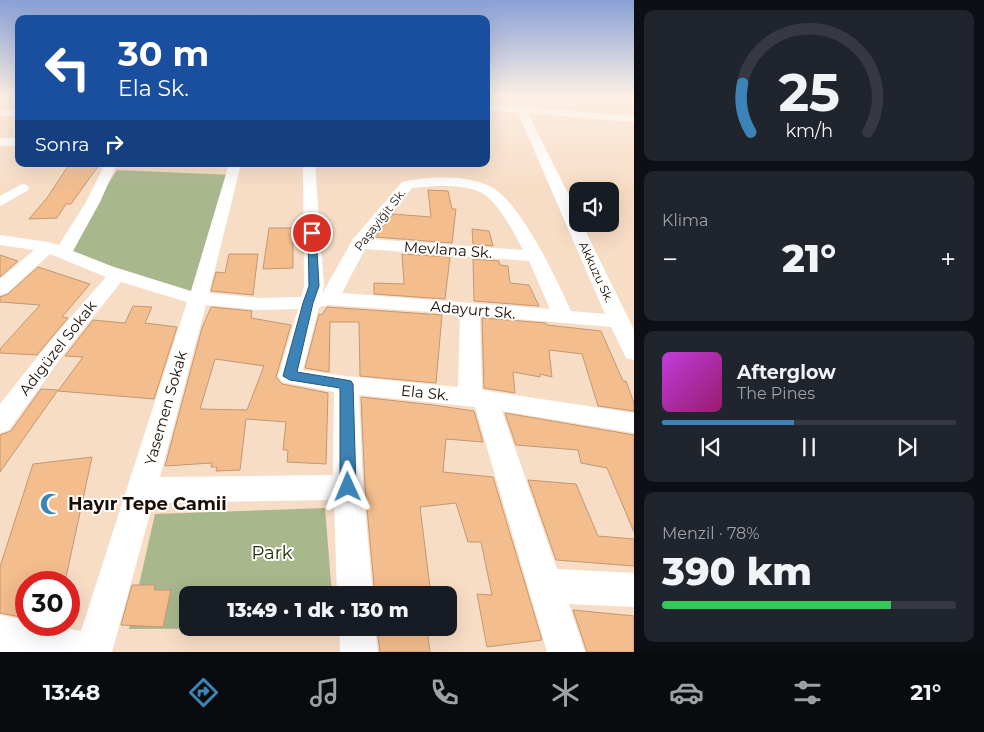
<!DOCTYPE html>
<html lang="tr">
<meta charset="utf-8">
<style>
:root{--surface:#171b24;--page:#20242c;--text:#f1f3f6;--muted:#9ea1a6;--line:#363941;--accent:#3c84b8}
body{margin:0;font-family:Montserrat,sans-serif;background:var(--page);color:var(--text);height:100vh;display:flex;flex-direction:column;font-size:19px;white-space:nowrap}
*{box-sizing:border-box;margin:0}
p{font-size:16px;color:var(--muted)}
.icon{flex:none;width:28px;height:28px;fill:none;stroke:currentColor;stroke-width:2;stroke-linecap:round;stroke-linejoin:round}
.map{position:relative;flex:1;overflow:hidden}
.details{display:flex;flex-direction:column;gap:10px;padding:10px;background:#0d0f14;width:350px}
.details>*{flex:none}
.hud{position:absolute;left:15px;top:15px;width:475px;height:152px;border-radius:10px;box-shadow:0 5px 20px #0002;background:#1a4fa0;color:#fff;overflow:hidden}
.controls{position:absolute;left:569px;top:182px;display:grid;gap:10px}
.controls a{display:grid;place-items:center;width:50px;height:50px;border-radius:10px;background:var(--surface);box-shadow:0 5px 20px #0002;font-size:25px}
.speed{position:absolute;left:15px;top:571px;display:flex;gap:10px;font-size:25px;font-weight:700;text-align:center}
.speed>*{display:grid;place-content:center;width:65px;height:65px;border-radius:50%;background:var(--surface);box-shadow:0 5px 20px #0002;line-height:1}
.speed .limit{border:8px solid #d22;background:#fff;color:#111}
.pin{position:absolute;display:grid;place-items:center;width:42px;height:42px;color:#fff;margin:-21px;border:2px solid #fff;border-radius:50%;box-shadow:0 1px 5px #0007}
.me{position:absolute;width:55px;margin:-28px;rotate:359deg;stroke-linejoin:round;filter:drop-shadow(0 0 4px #0008)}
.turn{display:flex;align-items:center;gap:18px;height:105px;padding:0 20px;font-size:22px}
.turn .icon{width:65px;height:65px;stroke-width:2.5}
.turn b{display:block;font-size:35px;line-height:42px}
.then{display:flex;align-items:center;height:48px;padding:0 20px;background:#0003;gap:10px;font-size:19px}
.big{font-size:38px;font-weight:800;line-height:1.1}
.details .card{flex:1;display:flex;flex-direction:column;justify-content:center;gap:8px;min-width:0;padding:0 18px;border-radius:10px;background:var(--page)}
.details .dial{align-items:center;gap:0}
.dial svg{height:130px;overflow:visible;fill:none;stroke:var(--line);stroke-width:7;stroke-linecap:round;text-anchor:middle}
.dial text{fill:var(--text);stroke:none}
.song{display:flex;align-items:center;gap:15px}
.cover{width:60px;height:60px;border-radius:8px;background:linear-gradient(135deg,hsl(290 70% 55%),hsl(320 70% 35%))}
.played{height:5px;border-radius:2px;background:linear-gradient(90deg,var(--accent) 45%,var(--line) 45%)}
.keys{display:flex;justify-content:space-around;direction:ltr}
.heat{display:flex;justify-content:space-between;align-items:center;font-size:28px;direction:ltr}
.charge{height:8px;border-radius:4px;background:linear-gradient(90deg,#34c759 78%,var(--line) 0)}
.trip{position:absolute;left:179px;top:586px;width:278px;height:50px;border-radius:10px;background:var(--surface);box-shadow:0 5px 20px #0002;font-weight:800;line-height:50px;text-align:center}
.menu{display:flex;height:80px;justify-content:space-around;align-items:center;background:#090b0e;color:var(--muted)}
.menu .icon{width:35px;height:35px}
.menu .active{color:var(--accent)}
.menu b{font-size:22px;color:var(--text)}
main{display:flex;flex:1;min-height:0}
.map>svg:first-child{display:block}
.green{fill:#a9b78d}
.building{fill:#f3bd8d;stroke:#c29872;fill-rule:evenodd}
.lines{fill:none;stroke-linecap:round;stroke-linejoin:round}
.street{fill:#fff;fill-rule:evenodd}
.route{fill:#3c84b8;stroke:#275678}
.labels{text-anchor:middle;stroke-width:4;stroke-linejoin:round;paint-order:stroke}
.far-street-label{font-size:12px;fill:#1b0c01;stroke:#fff}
.street-label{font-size:15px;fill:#1b0c01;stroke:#fff}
.near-poi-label{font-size:18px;font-weight:bold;fill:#1b0c01;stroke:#fff;text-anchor:start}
.near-park-label{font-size:18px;fill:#243000;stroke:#fff}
</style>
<main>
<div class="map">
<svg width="634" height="652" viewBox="0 0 634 652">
<rect width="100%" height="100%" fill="#f8ddc6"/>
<path class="green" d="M117,170L231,175L198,298L64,252Z
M325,508L332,595H188V628H281L129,629L155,514Z"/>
<path class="building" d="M99,165L71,204H66L57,218L29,219L47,198L68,166Z
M428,190L448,191L452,209H456L452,243L375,237L393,214L431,217Z
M269,228H293V268L263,269Z
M472,229L489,231L493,246L473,244Z
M229,254H258L253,295L211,291L216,272L225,273Z
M402,254L450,257L445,299L374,294V283L404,284Z
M0,255L18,261L0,277Z
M473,259L499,261L500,265L508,266L510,283L529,285L539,306L474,301Z
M38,267L90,284L62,317L68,318L37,355L0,353V349L40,305L0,302V297L8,294Z
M133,306L152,307L145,323L177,327L154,399L58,391L83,357L65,356L93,320L125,323Z
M211,307L252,311L251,318L291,325L276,377L282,384L328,393L326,464L287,462L288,450H283L286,422L246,419L240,470L216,471L217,467H211L212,463L165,466L202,328ZM215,359L264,366L247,410L200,409Z
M327,307L442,315L436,383L360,376L359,322H330L329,372L305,368L319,314L322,315Z
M482,318L546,323L547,325L601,331L623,381H626L634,403V411L598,406L582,354L549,350L552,377L540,374V377L513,372L515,393L484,388Z
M41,389L58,390L0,472V435L11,431Z
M361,397L433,405L474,411L483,442L446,439L443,472L493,477L542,640L487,647L477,594L492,595L481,542H468L456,503L420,507L431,595H375L365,487Z
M505,413L634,435V532L607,468L581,463L578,450L516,445Z
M92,457L65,582H26V618L0,613V567L33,464Z
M528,480L576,484L598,536L634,539V566L556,560Z
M132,585H155L154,590H171L163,627L121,625Z
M573,610L634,616V652H587Z
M377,628H427L430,652H380Z"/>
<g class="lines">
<path class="street" d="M486,104L634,116V122L528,113L578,214V224H582L634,330V360L626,358L611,327L480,316L482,390L634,413V433L502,411L557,569L634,573V607L569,604L585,652H547L475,407L359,395L363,487L373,595H337L334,500L153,503L112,652H0V615L26,620V625H50L81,631L187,302L121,282L66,351L9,430L0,433V404L50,341L106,277L50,254L7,293L0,295V279L34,250L0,245V235L48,242L59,245L86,202L105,164H117L100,202L73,251L114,267L191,291L229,164H241L209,293L260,298L301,297L304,286L303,164H315L324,286L322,294L353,239L402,182C427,176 471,174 493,188C522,205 557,280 571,311L605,314L518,113L486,110ZM436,186C451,186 469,186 482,193C499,203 514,233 523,250L371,239L412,188ZM365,249L529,261L550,309L342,293ZM206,305L260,310L298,309L278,376L282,382L334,392L333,475L160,477ZM329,305L460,314L458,387L346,376L303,370L319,307Z
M0,110H19V116H0Z
M0,138H19V146H0Z
M22,184L27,185L29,188L27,191L0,206V196Z
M339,628H375L378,652H340Z"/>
</g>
<linearGradient id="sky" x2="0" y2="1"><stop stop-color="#88a0d6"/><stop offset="0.51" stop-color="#fcf0e5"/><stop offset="1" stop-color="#fcf0e5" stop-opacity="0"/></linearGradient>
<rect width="634" height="188" fill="url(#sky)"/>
<path class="route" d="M312,231L316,233L319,286L313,303L297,372L346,380L351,381L353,384L356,487L353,492L348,494L342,492L340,487V388L290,380L283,376L303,303L309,286L308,233Z"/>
<defs>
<g id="mosque-bare" transform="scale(1.725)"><path d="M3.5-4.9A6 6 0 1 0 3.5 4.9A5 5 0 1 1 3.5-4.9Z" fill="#3c84b8" stroke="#fff" stroke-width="2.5" paint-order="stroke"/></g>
</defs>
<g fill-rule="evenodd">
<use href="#mosque-bare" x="51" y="504"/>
</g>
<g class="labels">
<g class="far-street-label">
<text transform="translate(380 220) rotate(-52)" y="4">Paşayiğit Sk.</text>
<text transform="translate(596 272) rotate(65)" y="4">Akkuzu Sk.</text>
</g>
<g class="street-label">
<text transform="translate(448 250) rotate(4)" y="5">Mevlana Sk.</text>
<text transform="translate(473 310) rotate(5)" y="5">Adayurt Sk.</text>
<text transform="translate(58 348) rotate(-52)" y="5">Adıgüzel Sokak</text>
<text transform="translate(425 393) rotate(6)" y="5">Ela Sk.</text>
<text transform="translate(166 408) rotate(-74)" y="5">Yasemen Sokak</text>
</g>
<g class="near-poi-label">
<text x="68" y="510">Hayır Tepe Camii</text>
</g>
<g class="near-park-label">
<text x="272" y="559">Park</text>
</g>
</g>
</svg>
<div class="controls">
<a><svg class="icon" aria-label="sound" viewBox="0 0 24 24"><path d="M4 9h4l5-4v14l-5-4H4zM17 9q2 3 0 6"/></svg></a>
</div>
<div class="speed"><div class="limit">30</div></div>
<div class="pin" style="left:312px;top:233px;background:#d93025"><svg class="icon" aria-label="arrive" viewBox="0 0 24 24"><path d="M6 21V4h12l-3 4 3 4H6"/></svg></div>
<svg class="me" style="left:348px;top:487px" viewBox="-20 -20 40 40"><path d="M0-17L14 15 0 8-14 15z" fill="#3c84b8" stroke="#fff" stroke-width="4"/></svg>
<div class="trip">13:49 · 1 dk · 130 m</div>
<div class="hud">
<div class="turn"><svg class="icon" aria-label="left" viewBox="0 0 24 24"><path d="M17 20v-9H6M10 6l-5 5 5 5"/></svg><div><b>30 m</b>Ela Sk.</div></div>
<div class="then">Sonra<svg class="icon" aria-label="right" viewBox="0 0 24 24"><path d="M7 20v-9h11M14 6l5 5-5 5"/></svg></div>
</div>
</div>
<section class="details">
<div class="card dial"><svg viewBox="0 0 100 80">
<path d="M14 69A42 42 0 1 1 86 69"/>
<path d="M14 69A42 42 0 0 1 9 39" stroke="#3c84b8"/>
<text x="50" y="56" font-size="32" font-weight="700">25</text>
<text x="50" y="72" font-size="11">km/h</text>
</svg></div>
<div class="card"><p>Klima</p>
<div class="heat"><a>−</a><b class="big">21°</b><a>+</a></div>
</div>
<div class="card">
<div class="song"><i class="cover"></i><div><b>Afterglow</b><p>The Pines</p></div></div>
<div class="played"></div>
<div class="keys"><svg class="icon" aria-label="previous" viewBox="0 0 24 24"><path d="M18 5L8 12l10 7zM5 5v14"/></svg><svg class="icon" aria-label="pause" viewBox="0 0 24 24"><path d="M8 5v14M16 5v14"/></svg><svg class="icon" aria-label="next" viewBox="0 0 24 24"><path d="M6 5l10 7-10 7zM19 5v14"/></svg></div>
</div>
<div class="card"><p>Menzil · 78%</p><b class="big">390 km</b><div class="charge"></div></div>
</section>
</main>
<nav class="menu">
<b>13:48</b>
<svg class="icon active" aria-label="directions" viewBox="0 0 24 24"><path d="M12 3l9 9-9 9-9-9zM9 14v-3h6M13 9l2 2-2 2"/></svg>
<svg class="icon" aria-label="music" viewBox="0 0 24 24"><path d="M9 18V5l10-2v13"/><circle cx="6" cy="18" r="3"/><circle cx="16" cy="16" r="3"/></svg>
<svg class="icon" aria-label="phone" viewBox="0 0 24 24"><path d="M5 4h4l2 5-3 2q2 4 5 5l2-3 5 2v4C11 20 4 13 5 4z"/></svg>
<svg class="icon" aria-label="climate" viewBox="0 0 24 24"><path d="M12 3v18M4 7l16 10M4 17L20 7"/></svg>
<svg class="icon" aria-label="car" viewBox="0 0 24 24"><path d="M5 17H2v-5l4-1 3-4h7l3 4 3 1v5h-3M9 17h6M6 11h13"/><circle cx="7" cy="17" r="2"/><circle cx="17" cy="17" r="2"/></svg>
<svg class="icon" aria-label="filters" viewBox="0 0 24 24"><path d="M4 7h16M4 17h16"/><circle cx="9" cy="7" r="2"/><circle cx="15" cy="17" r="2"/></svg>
<b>21°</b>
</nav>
